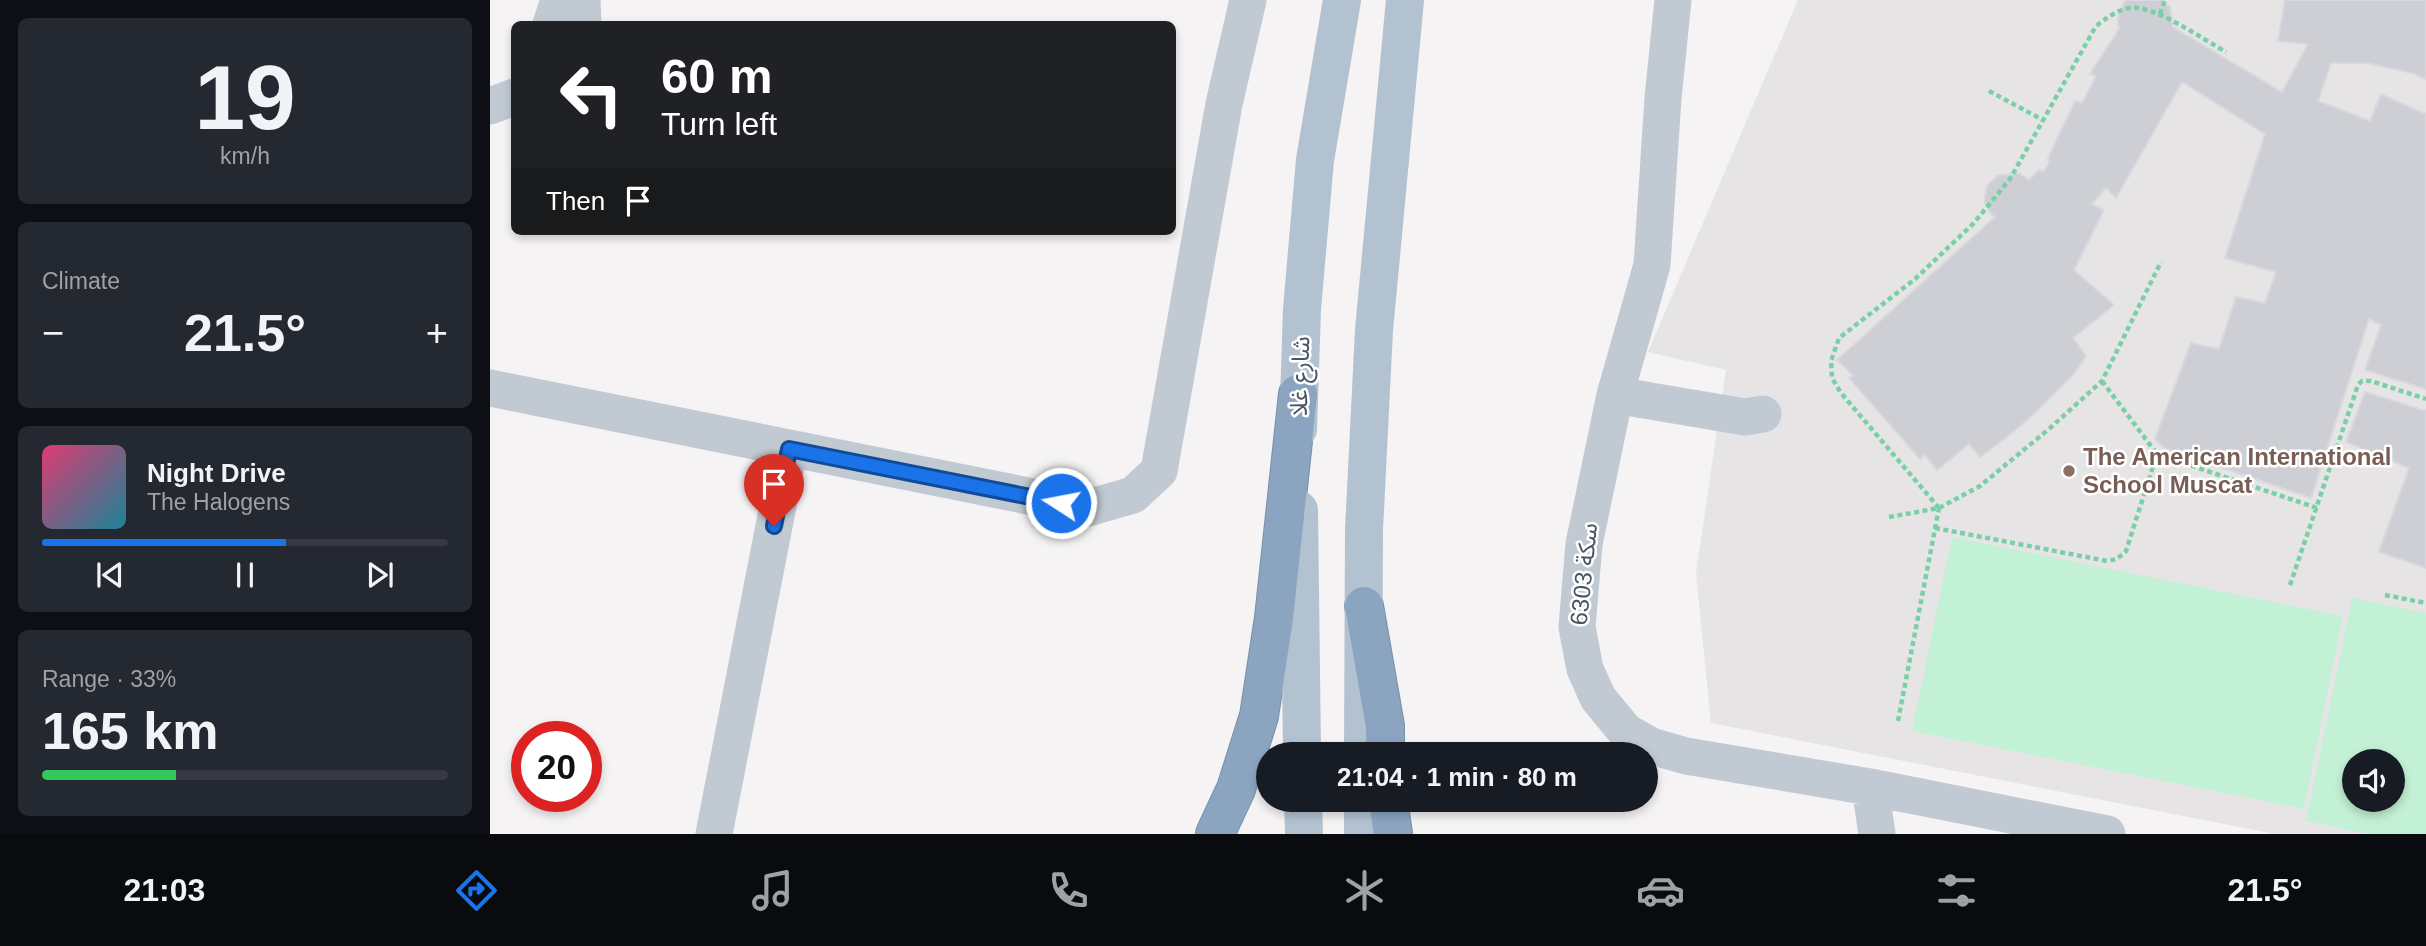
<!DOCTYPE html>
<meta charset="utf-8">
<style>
:root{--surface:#171b24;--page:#242831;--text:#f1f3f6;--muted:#9ea1a6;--line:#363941;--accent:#1a73e8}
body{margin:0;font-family:Helvetica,"Noto Sans Arabic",sans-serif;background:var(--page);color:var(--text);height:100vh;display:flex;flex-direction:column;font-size:26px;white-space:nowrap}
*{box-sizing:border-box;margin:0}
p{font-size:23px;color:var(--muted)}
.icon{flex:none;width:38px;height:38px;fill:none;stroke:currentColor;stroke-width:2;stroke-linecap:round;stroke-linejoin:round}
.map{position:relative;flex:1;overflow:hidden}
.drawer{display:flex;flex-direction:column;gap:18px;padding:18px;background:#0d0f14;width:490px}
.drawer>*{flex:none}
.top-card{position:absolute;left:21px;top:21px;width:665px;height:214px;border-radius:10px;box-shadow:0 4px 10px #0003;background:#202124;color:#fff;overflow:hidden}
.buttons{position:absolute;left:1852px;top:749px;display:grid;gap:14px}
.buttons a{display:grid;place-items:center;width:63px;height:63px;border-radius:50%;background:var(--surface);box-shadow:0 4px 10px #0003;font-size:35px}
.speed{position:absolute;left:21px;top:721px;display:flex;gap:14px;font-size:35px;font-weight:700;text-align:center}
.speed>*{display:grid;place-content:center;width:91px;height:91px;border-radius:50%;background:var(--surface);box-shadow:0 4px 10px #0003;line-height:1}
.speed .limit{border:10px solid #d22;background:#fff;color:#111}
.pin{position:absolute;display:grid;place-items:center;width:60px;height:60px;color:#fff;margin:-72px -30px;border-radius:50% 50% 50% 0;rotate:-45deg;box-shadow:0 0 7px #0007}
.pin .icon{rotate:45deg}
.me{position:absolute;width:77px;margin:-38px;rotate:281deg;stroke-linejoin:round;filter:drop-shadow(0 0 5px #0008)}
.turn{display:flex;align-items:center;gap:24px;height:147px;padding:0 35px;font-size:32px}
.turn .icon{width:91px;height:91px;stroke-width:2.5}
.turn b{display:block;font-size:49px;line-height:60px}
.then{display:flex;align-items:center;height:66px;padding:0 35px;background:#0003;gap:14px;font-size:26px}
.big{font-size:52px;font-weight:600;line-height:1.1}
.drawer .widget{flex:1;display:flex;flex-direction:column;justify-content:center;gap:10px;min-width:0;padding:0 24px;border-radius:10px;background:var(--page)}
.drawer .dial{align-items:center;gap:0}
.dial b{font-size:91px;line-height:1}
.song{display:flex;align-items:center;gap:21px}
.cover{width:84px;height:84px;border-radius:10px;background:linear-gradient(135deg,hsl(340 70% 55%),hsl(190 70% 35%))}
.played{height:7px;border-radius:4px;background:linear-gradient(90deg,var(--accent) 60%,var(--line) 60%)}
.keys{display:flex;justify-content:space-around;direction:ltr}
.heat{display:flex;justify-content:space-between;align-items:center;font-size:38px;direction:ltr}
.charge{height:10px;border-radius:5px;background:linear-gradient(90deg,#34c759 33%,var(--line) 0)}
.trip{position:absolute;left:766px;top:742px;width:402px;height:70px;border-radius:35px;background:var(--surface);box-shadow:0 4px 10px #0003;font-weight:600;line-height:70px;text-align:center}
.dock{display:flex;height:112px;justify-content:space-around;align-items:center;background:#090b0e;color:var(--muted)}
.dock .icon{width:49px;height:49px}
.dock .selected{color:var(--accent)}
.dock b{font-size:32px;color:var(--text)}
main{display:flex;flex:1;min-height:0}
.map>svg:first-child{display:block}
.education{fill:#e6e4e5;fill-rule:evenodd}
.green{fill:#c3f1d5;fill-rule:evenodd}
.building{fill:#cdcfd5;stroke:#d7d9de;stroke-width:2}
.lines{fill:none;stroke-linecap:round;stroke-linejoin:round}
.highway-casing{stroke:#7690ad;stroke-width:40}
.path{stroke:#7ad0a6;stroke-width:4.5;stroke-dasharray:5 3.5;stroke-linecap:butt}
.minor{stroke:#c1cad2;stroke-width:37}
.major{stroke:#b3c2d1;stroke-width:38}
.highway{stroke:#8ba5c1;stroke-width:38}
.route-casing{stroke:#114b97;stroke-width:18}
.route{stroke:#1a73e8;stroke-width:12}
.education-dot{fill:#8d6e63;stroke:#fff;stroke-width:2.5}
.labels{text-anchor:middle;stroke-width:5;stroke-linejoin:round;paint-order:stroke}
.street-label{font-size:24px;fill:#4a5661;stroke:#fff}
.education-label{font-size:24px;font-weight:bold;fill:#785e54;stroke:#fff;text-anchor:start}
</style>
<main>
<section class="drawer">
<div class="widget dial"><b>19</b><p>km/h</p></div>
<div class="widget"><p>Climate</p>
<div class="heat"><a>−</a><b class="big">21.5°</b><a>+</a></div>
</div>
<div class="widget">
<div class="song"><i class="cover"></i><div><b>Night Drive</b><p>The Halogens</p></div></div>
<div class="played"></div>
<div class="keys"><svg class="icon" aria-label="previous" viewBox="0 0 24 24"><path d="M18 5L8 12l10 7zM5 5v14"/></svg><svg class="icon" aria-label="pause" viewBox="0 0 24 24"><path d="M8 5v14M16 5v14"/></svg><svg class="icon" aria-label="next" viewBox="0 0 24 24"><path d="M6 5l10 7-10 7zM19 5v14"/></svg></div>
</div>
<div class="widget"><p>Range · 33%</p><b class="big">165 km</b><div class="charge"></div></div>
</section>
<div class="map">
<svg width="1936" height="834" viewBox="0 0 1936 834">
<rect width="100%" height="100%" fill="#f5f3f3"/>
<path class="education" d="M1308,0H1936V834H1785L1221,723L1206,573L1236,370L1158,352ZM1864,761H1902V800H1864Z"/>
<path class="green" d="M1462,537L1853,616L1814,809L1422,731Z
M1862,598L1936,613V834H1879L1816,821ZM1864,761H1902V800H1864Z"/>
<path class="building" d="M1638,0H1672L1680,7L1683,27L1792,92L1818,44L1788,41L1795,0H1936V79L1922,73L1877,63H1841L1828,101L1880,121L1891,94L1936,114V389L1875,370L1891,325L1879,319L1821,498L1674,448L1665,439L1701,343L1729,349L1746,297L1775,303L1786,272L1735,258L1775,134L1692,82L1626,198L1616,188L1602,204L1614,210L1584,270L1624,305L1583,338L1596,356L1583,375L1542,416L1513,440L1490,457L1479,444L1447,470L1435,455L1430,459L1359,378L1364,376L1347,360L1505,217L1501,214L1494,201L1497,186L1507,176L1529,173L1539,180L1549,170L1553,172L1559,163L1558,158L1585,101L1592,103L1606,76L1600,74L1629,29L1628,18L1634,2Z
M1875,392L1936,411V568L1889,552L1919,468L1856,442Z"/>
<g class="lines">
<g class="highway-casing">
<path id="highway" d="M874,606L895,726V754
M898,800L903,834
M725,834L746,789L769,716L784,618L808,394"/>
</g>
<path class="path" d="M1670,14L1675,0
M1499,91L1553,120
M1612,381L1667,454L1827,508
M1449,508L1351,393L1342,378L1341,361L1349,338L1425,279L1483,224L1520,179L1606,26C1617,18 1626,10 1640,8C1663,4 1714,40 1736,52
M1399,517L1449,508L1490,486L1559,429L1612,381L1671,262
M1445,528L1617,561L1627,559L1636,551L1667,454
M1800,585L1868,385L1872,381H1881L1936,399
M1895,595L1936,603
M1408,721L1449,508"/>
<path class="minor" d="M92,0L93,24
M1183,0L1173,98L1162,265L1125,395L1094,544L1087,627L1095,669L1108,698L1136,732L1161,746L1196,756L1380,787L1617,834
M61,24L69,0
M0,106L24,97
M0,388L598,508L643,495L669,471L734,104L758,0
M1125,395L1255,417L1273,414
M1380,787L1387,834
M224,834L299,449"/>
<path class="major" d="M808,429L812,309L825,160L852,0
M809,510L812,754
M873,754L874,530L884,330L915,0
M813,800L814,834
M873,834V800"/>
<use href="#highway" class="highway"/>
</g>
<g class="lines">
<g class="route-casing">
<path id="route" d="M284,526L299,449L571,503"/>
</g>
<use href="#route" class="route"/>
</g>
<circle class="education-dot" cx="1579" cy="471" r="7"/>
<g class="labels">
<g class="street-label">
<text transform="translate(810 376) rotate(-88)" y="8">شارع غلا</text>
<text transform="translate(1094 574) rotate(-84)" y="8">سكة 6303</text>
</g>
<g class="education-label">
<text x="1593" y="465">The American International<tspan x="1593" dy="28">School Muscat</tspan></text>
</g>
</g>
</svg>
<div class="buttons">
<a><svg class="icon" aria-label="sound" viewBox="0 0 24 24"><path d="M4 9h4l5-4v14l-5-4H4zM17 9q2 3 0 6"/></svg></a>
</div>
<div class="speed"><div class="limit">20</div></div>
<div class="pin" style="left:284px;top:526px;background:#d93025"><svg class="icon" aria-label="arrive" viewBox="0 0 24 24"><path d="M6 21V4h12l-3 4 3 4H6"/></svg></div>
<svg class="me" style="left:571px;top:503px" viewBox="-20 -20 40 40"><circle r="17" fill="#1a73e8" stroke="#fff" stroke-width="3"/><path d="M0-11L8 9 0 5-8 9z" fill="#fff"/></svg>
<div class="trip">21:04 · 1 min · 80 m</div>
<div class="top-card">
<div class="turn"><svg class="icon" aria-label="left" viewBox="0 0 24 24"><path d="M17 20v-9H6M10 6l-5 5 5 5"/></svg><div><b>60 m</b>Turn left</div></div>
<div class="then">Then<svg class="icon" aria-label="arrive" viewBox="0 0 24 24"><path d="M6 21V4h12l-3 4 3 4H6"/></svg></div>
</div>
</div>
</main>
<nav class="dock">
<b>21:03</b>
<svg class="icon selected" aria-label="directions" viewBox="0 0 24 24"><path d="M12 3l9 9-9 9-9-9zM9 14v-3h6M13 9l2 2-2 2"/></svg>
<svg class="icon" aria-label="music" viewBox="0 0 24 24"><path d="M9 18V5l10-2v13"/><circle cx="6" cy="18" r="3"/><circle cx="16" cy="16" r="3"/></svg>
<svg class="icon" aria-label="phone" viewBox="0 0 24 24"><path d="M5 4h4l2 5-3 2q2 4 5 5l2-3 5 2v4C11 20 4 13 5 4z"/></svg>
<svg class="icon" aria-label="climate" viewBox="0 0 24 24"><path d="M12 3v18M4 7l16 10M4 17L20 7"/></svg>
<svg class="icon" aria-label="car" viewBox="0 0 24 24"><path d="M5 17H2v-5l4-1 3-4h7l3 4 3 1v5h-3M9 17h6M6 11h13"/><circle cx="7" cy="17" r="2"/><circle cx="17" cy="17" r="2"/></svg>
<svg class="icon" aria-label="filters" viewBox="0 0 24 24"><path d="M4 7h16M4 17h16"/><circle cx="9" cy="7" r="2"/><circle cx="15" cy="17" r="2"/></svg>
<b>21.5°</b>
</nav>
